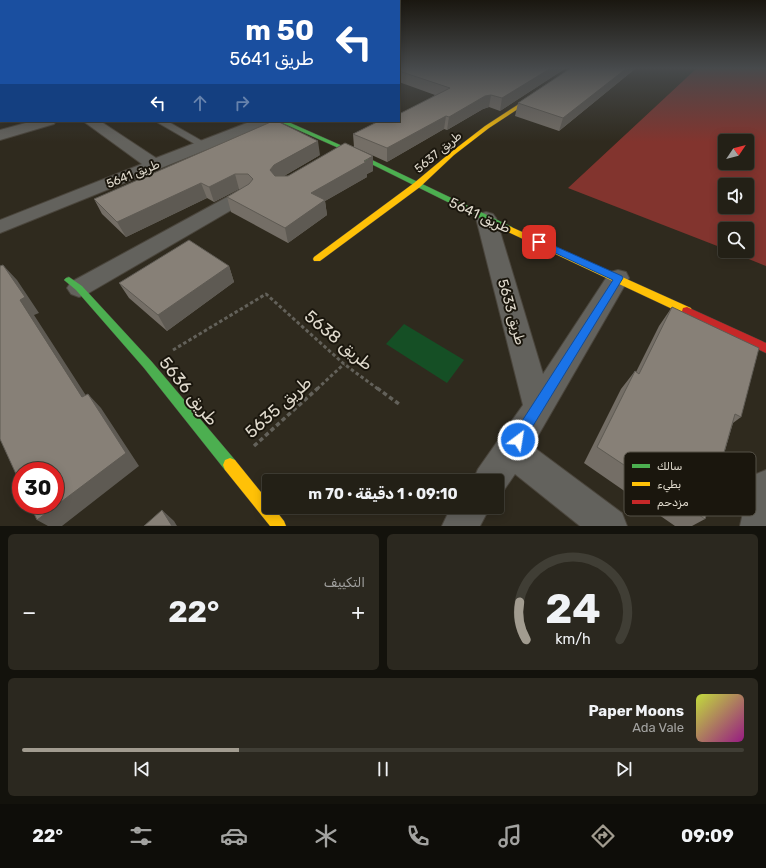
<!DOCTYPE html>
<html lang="ar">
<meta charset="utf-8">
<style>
:root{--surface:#232016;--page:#2b281f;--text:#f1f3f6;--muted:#a3a3a1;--line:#403e35;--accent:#a29c90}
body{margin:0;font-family:Rubik,Cairo,sans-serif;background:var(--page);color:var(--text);direction:rtl;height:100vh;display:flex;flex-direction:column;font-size:15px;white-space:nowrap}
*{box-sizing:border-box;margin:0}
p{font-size:13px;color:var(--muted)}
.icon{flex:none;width:22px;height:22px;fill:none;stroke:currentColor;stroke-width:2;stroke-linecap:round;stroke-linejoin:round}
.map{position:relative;height:526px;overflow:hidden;direction:ltr}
.drawer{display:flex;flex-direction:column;gap:8px;padding:8px;background:#13120c;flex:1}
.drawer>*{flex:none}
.hud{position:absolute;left:0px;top:0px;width:400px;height:122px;box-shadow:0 2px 10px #0003,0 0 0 1px var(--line);direction:rtl;background:#1a4fa0;color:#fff;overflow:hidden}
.needle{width:26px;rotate:55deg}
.controls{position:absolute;left:718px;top:134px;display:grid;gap:8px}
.controls a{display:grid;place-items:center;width:36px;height:36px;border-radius:4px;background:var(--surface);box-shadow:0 2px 10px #0003,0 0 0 1px var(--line);font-size:20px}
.speed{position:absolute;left:12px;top:462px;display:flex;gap:8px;font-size:20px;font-weight:700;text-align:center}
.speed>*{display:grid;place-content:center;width:52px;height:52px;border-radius:50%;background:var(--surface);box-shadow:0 2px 10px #0003,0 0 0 1px var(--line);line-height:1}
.speed .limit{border:6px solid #d22;background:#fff;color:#111}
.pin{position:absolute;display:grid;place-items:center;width:34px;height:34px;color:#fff;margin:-17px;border-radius:8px;box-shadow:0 2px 6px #0006}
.me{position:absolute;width:44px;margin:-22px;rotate:31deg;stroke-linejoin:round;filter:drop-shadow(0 0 3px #0008)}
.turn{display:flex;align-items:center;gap:14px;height:84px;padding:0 20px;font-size:18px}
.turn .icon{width:52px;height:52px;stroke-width:2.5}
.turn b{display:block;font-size:28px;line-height:34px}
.lanes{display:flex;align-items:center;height:38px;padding:0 20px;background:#0003;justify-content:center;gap:20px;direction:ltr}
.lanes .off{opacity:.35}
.big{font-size:30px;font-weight:700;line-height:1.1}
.drawer .widget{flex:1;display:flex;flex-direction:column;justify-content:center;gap:6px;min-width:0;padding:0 14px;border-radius:6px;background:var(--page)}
.drawer .dial{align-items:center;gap:0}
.dial svg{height:104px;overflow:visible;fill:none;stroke:var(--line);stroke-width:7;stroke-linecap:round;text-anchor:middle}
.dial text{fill:var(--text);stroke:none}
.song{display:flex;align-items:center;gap:12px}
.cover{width:48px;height:48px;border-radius:6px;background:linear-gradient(135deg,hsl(70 70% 55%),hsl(310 70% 35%))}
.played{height:4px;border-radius:2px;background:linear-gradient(90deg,var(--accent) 30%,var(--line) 30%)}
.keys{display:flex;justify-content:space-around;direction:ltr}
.heat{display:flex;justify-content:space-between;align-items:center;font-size:22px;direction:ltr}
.drawer .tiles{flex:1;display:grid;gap:8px;grid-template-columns:1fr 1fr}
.widget:last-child{grid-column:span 2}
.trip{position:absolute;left:262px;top:474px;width:242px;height:40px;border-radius:4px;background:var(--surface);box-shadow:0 2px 10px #0003,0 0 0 1px var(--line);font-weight:700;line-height:40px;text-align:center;direction:rtl}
.tabs{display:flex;height:64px;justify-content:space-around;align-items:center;background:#0e0d09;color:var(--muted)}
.tabs .icon{width:28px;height:28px}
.tabs .on{color:var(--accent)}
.tabs b{font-size:18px;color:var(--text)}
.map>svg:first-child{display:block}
.forest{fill:#82342e;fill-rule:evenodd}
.water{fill:#154f25}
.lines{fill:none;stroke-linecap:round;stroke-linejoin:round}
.lane-casing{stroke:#4a453c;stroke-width:2}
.street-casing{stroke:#4a453c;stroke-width:2}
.fast-casing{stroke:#4a453c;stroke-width:1}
.slow-casing{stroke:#4a453c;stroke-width:1}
.jam-casing{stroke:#4a453c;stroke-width:1}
.path-far1{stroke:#63615a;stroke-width:3;stroke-dasharray:3.5 2.5;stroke-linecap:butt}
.path{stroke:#63615a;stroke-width:3.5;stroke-dasharray:4.5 3;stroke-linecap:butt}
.lane{fill:#63625d;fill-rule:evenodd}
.street{fill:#63625d;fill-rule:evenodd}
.fast{fill:#4caf50;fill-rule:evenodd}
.slow{fill:#ffc107;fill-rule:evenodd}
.jam{fill:#c62828;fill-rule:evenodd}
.wall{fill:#746e66}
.shaded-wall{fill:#5e5a53}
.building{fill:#878077;stroke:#5e5a53}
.route{fill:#1a73e8;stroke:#114b97}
.labels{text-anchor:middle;stroke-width:4;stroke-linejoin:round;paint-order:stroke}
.far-street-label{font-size:12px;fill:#e0dacd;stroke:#1a160d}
.street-label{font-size:14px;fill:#e0dacd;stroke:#1a160d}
.near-street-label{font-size:17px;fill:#e0dacd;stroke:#1a160d}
.key{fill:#1a160d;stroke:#555147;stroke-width:1}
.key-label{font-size:11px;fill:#e0dacd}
</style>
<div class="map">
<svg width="766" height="526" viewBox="0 0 766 526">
<rect width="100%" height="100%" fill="#2f2a1e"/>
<path class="forest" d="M697,68H766V266L729,251H747V229H725V249L568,188ZM725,141H747V163H725ZM725,185H747V207H725Z"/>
<path class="water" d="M404,324L464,360L447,383L386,344Z"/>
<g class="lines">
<g class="lane-casing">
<path id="lane" d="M155,121H167L209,145L208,147H200Z"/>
</g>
<g class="street-casing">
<path id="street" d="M0,101H1V110H0Z
M33,121H56L54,124L0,140V130Z
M83,121H100L156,158L252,121H272L270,124L0,233V220L142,164Z
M246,189L252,190L255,194L252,198L87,294L79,297L71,294L67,288L71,282L240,190Z
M486,212L493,214L496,218L543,374L610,272L618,270L626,272L629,278L532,446L622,513L627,526H580L515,474L502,493L497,495V481H473L478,469L523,405L476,218L479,214Z
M766,470V526H740L749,487L754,475Z
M451,507H490L480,526H442Z"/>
</g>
<g class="fast-casing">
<path id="fast" d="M574,68H580L523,106L518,105Z
M278,121H286L347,148L512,227L513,229L512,231H506L343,150Z
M69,277L82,286L152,362L235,460L237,465L235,470L230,472L225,470L144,368L76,290L64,280L66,278Z"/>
</g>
<g class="slow-casing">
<path id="slow" d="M519,104L524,105L489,128L454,155L420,187L320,261H314L313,259L314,257L414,183L450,153L485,126Z
M509,226L691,308L692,311L691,314L687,315L683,314L506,231L505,229Z
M230,458L235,460L269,502V507H273L284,521L286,526H270L225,470L223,465L225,460Z"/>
</g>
<g class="jam-casing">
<path id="jam" d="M687,307L766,343V353L683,314L682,311L683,308Z"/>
</g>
<path class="path-far1" d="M173,350L266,294L344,364L378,389
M317,389L344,364"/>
<path class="path" d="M377,388L399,404
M254,446L318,388"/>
<use href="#lane" class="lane"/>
<use href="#street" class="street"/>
<use href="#fast" class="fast"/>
<use href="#slow" class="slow"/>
<use href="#jam" class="jam"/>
</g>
<path class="wall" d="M399,68H566L500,111L489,107L483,109L447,130L444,129L387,162L354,147L353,134L399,121L435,95L399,82Z
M571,68H636L559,131L515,116L518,103Z
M320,155L284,176L373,171L367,174V177L325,201L327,215L288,243L231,212L227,197L241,189H239L214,202L207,198L126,237L102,214L94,199Z
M229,266L234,282L167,331L129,298L119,283Z
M672,307L741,417L733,423L705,519L692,526H675L584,463L621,389L635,371L636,372L659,326Z"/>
<path class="shaded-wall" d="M551,68H566L500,111L502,98Z
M627,68H636L559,131L563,118Z
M491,95L489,107L483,109L447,130L449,117L485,96Z
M446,116L444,129L387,162V148Z
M318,141L320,155L277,180L270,170L274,165Z
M373,156V171L367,174V177L325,201L327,215L288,243L285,228L311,193Z
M235,174L239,189L214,202L209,187Z
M201,183L207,198L126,237L117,222Z
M3,265L17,280L39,313L34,315L96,411L82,397L20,300Z
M229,266L234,282L167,331L158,315Z
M88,394L101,408L139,466L62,526H48L37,520Z
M162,510L174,521L177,526H172Z"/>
<path class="building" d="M399,68H551L502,98L491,95L485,96L449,117L446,116L387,148L353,134L379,121H399V114L450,88L399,71Z
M571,68H627L563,118L518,103Z
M273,121H277L318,141L274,165L270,170L275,176H288L345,143L373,156L364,161L366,162L311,193L325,200L285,228L227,197L249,184L253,179L248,174H235L209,187L201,183L117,222L94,199Z
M189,240L229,266L158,315L119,283Z
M3,265L25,297L20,300L82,397L88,394L126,453L37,520L30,505H55V471H21V485L0,439V266Z
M672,307L759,348L741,417L735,414L705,519L597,447L635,371L639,374Z
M162,510L172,526H144Z"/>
<linearGradient id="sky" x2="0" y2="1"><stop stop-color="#1a1710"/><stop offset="0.48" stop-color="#474a4c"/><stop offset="1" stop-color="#474a4c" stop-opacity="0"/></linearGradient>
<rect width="766" height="142" fill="url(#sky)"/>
<path class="route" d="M539,239L622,276L623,278L522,444L518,446L513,444L511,440L513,435L613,280L536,244V240Z"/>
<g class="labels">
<g class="far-street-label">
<text transform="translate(438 152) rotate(-40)" y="4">طريق 5637</text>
<text transform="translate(133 174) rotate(-22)" y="4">طريق 5641</text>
</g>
<g class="street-label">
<text transform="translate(480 215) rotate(25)" y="5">طريق 5641</text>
<text transform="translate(512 312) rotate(74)" y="5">طريق 5633</text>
</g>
<g class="near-street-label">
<text transform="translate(339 340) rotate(40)" y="6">طريق 5638</text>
<text transform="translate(189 391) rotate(51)" y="6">طريق 5636</text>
<text transform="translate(278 407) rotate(-42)" y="6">طريق 5635</text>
</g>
</g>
<rect x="624" y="452" width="132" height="64" rx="6" class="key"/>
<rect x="632" y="464" width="18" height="4" fill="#4caf50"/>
<rect x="632" y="482" width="18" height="4" fill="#ffc107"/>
<rect x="632" y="500" width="18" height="4" fill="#c62828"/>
<g class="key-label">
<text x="657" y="470">سالك</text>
<text x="657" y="488">بطيء</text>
<text x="657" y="506">مزدحم</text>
</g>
</svg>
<div class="controls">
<a><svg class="needle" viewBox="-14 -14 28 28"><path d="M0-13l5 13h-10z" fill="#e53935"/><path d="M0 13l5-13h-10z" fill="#a3a3a1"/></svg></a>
<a><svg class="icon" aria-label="sound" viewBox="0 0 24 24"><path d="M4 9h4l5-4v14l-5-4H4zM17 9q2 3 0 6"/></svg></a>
<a><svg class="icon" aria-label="search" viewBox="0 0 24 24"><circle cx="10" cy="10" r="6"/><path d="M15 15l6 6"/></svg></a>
</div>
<div class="speed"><div class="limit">30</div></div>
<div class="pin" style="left:539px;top:242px;background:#d93025"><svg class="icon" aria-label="arrive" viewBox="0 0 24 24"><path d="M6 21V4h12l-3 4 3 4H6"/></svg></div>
<svg class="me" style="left:518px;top:440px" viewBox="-20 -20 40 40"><circle r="17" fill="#1a73e8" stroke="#fff" stroke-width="3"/><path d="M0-11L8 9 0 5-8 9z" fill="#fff"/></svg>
<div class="trip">09:10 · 1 دقيقة · 70 m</div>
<div class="hud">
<div class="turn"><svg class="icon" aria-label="left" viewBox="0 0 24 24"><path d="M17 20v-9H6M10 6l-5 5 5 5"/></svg><div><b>50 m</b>طريق 5641</div></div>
<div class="lanes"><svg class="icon" aria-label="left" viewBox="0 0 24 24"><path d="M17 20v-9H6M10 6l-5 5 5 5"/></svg><svg class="icon off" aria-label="ahead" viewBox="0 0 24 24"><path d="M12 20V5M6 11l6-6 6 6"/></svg><svg class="icon off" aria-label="right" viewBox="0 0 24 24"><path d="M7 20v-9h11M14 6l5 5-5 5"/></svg></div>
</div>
</div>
<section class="drawer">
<div class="tiles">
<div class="widget dial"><svg viewBox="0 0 100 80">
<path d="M14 69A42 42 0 1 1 86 69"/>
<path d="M14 69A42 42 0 0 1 9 40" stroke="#a29c90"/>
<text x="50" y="56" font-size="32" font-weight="700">24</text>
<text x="50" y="72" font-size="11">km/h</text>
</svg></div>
<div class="widget"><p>التكييف</p>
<div class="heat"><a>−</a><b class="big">22°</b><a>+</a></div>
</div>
<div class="widget">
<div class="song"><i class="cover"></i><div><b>Paper Moons</b><p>Ada Vale</p></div></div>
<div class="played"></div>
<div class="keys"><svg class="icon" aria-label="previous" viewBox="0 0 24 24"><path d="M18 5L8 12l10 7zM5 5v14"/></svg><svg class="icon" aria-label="pause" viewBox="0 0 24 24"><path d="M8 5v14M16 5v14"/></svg><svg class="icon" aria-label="next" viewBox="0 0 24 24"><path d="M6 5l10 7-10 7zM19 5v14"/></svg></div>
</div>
</div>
</section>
<nav class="tabs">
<b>09:09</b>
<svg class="icon on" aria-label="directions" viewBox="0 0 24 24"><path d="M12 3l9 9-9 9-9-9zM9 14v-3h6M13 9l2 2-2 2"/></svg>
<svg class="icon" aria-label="music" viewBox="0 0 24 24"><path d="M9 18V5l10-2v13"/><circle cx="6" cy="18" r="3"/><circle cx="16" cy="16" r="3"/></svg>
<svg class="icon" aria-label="phone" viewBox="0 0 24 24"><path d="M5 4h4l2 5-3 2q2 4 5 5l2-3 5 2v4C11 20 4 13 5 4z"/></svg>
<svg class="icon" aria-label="climate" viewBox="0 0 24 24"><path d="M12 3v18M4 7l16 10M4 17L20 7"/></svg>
<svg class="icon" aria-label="car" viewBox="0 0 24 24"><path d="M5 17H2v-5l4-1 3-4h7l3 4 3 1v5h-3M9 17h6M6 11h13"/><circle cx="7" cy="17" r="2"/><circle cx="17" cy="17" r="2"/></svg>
<svg class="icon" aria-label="filters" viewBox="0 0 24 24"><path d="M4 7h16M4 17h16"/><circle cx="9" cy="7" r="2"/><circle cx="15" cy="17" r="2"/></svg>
<b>22°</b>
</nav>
